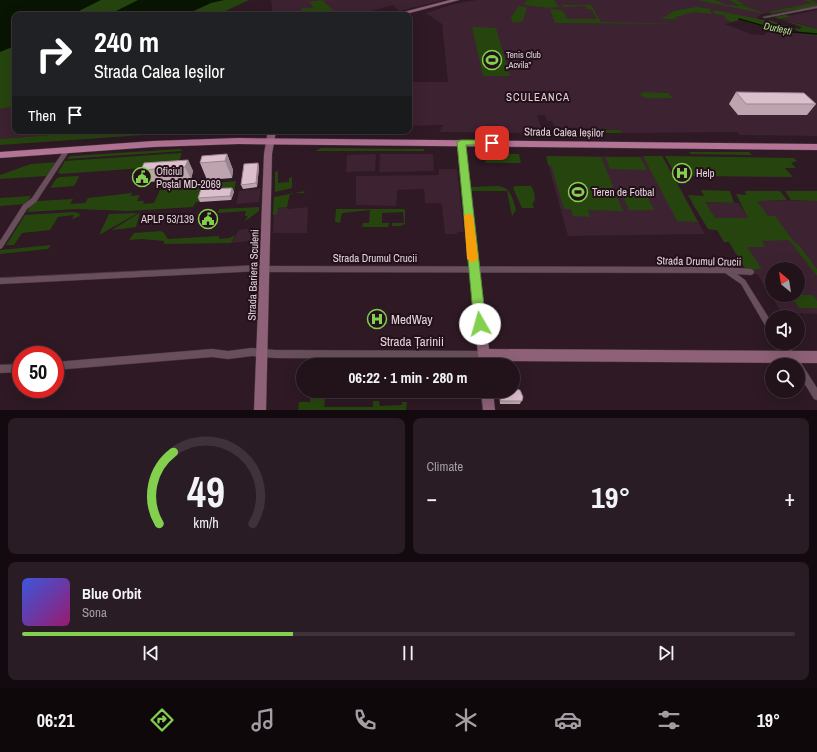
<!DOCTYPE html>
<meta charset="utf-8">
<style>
:root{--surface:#22131b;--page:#2a1c24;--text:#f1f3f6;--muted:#a29ea3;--line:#3f323a;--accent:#83d04e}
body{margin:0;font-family:"Archivo Narrow",sans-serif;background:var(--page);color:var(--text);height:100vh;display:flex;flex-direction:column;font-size:15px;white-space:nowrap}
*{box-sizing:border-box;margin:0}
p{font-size:13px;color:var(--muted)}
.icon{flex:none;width:22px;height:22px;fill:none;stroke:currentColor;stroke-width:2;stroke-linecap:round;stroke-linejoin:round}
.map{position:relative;height:410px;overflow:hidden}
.drawer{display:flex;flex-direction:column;gap:8px;padding:8px;background:#130a0f;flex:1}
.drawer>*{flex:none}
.hud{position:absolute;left:12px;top:12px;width:400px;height:122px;border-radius:8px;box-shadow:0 4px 16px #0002,0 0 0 1px var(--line);background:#202124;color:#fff;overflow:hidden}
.needle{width:26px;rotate:330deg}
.tools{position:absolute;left:765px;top:262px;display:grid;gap:8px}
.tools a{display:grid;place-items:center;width:40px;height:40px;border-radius:50%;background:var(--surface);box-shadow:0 4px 16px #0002,0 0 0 1px var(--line);font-size:20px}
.speed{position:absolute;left:12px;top:346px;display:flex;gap:8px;font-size:20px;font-weight:700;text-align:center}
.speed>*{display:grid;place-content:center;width:52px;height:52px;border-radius:50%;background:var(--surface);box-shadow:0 4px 16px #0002,0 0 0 1px var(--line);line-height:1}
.speed .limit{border:6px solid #d22;background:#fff;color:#111}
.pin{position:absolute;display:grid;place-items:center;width:34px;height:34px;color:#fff;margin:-17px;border-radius:8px;box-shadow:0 2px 6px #0006}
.me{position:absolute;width:44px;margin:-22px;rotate:353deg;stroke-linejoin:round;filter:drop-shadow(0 0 3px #0008)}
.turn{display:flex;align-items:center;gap:14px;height:84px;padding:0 16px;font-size:18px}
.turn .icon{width:52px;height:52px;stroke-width:2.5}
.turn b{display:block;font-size:28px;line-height:34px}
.then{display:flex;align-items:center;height:38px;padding:0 16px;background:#0003;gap:8px;font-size:15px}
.big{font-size:30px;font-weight:800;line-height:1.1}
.drawer .card{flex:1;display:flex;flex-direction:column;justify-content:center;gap:6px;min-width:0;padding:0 14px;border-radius:8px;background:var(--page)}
.drawer .dial{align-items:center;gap:0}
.dial svg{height:104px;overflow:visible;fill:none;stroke:var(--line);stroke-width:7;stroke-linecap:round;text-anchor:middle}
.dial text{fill:var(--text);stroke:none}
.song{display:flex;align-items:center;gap:12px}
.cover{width:48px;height:48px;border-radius:6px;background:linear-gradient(135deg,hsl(230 70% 55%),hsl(320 70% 35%))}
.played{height:4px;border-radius:2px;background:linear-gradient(90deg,var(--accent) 35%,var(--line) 35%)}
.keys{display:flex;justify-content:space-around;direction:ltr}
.heat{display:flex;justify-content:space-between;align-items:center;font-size:22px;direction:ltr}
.drawer .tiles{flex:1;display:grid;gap:8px;grid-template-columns:1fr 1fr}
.card:last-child{grid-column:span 2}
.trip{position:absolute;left:296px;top:358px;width:224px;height:40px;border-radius:20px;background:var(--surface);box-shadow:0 4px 16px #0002,0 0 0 1px var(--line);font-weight:800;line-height:40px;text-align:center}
.menu{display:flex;height:64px;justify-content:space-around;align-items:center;background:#0e080b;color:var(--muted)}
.menu .icon{width:28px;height:28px}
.menu .active{color:var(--accent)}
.menu b{font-size:18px;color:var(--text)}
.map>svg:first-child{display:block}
.built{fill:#3d2231;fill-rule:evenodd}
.green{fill:#26450e}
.water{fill:#081502}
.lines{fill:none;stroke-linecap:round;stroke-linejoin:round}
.stream{stroke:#081502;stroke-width:1.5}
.street-casing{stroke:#46363e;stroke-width:1}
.secondary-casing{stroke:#46363e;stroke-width:1}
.primary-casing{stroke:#46363e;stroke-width:1}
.street{fill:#684f5b;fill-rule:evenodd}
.secondary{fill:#8e6178;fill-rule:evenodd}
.primary{fill:#b37495;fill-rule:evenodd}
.wall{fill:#bda4af}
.shaded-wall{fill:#9a868f}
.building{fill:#dcbfcc;stroke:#9a868f}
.route{fill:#83d04e;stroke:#558733}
.slow{fill:#f59e0b}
.labels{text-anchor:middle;stroke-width:4;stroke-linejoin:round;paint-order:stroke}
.far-poi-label{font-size:9px;fill:#e2d3da;stroke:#24101a;text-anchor:start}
.far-water-label{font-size:10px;font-style:italic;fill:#aae686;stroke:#24101a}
.far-quarter-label{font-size:11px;letter-spacing:1px;fill:#e2d3da;stroke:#24101a}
.street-label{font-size:11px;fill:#e2d3da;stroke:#24101a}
.poi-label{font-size:11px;fill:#e2d3da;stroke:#24101a;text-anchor:start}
.near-poi-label{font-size:13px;fill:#e2d3da;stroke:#24101a;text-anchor:start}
.near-street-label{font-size:13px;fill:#e2d3da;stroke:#24101a}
</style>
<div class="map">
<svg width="817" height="410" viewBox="0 0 817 410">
<rect width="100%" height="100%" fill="#2e1924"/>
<path class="built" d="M271,0H444L399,11L393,5L358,15H273Z
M476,0H817V4L761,14L753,23L739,20L725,24L751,34L764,35L771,29L782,33H807L817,36V136L740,135L737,132L622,133L620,130L554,127L552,121H547L545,115H537L543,133L439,132L443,125L409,126V82H448L442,24L426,13L454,4Z
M817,10V29L779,18Z
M15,106V131H53L50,135L0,139V109Z
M376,154L375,171L346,172L347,155Z
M380,154H433L434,171L379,172Z
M546,156L663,157L705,234L568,236Z
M439,169H457L464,232H457V234H445L442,205L438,203H425L424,189L397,190L396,206L356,205V176L439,175Z
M261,188L259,202L236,204L239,191Z
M757,200L817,201V314L782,313L757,274H752L749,270H746L729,242H724L717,230L708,229L691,202L739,203L747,216L761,207ZM772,269H798V295H772Z
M287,207V209L308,207L307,233H273L274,209Z
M259,227L258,240L231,243L239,230Z"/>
<path class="green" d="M0,0H249L217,15H15V106L0,109Z
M322,0L337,14L304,15L300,10L303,8H312L313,6L309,2Z
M528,0H554L559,7L550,8L525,5L524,3Z
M697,0H715L726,5L741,6L729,0H736L755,9L743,4L741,5L766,14Z
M805,0H810L817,3V6L769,14L771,13L769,12L812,3Z
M561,5H591L601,22L693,24L555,23L550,9L562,10L568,19H597L591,9H587L585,6L564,7Z
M519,6L527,7L523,21L513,23L511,17Z
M696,7L711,9L710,11L713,14L695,12L681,15L682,16H677L676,19H661L674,11Z
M715,10L768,21L770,20L785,26L778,31L739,20L733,22L727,20L724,15L715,14L713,11Z
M785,15L791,16L780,19L817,29V36L801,33L793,28L800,29L802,27L774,17Z
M472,27L496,28L510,76H483Z
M643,92L668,93L673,98H645L640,95Z
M579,129L620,130L622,133H580Z
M53,131H160L158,134L0,145V139L50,135Z
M321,148L424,149V151H315Z
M180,149L183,151L67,159L70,156Z
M689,152H749L752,155L691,154Z
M182,153L178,164L172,166L60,174L58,172L65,161Z
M484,154H519L521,163H486Z
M546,156L601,157L623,211L588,210L590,217L573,216L571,209H564L551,165H548Z
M643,156H662L698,222L677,221Z
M665,156L794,158L797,161L791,163L796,168H785L793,177L692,176L689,172L672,169Z
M605,157H640L647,170L610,169Z
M58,162L49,174L46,176L0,179V175L31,164Z
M278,171V183L289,182V178L292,177V188L275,192V172Z
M59,177L79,176V177L74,186L50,188L56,179Z
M236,181L234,192L203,193L200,202H196L193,207L128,211L78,209L27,212L32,204L37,201L73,199L70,204L85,203L88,198L132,193L131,196L140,195L137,201H144L143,204L154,203L160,190L191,187L192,185Z
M497,186C511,187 513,199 516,210L512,216L507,191H470V187Z
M515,186H531C534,190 536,198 534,202L532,203L534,208H522L513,188Z
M619,188H643L654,210H629Z
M701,190L730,191L734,203L705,202L715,218H748L736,194L746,195L745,191H780L787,200L757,201L768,216H775L795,243L798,244L817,269V276L789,240L762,241L765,247H747L762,269L746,270L729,242H724L717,230L708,229L688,195L704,196Z
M305,191L304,193H290L287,207L278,208L277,214L273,215L274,197Z
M785,191H817V201L791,200Z
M31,196L25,204L0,206V198Z
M259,207V211L244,222L248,216H245L246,211L218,213L219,209Z
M336,209H404L405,210V224L400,226H392V223H404L403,212L382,213V223H389L388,227H362L363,223H369L370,210L342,213L340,223L335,222Z
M73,212L79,213L80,216L72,219L74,215L58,217L50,230L22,233L14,245H6L25,215Z
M138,213L99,235L109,214Z
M140,213L136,227L112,230L136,215Z
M161,231L164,233L168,239L219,236V239L229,238L235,235L231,243L164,244V241L141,239L129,240L134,233Z
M51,245L48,249L0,254V250Z
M790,295H813L817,301V308H799Z
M311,391H316L315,399L325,398L324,407H373V401H379L380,406L402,405V402H407L406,410H298L299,402H310Z"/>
<path class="water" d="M0,0H101L71,15H15V46L0,52Z
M138,0H224L211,3L185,15H108Z"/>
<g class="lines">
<path class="stream" d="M739,19L782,31L817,34
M58,132L60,131"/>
<g class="street-casing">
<path id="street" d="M817,6V8L765,18L763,17Z
M67,148L70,150L36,202L27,209L2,248L0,249V241L23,205L32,198L65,149Z
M259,265L266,266L727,267L751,269L753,270L754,272L753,274L751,275L737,274L745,280L772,323V333L769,332L741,284L725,273L266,272L259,271L0,284V278Z
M778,343H787L795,356L794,359L791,360L788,359Z
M252,348L275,350L484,351L487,352L488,355L487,358L484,359L275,358L252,356L228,359L212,357L55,370V362L212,349L228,351Z
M798,362L801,363L817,388V400L814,399L798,373V365H794L795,363Z
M21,364V372L0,373V365Z"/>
</g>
<g class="secondary-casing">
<path id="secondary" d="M450,0H459L402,15H392Z
M268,131H276L272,154L266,410H254L264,154Z
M458,140H461L465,142L489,349L817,351V363L491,361V365H479L457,142Z
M481,391H493L495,410H483Z"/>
</g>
<g class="primary-casing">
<path id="primary" d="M238,138L817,144V150L238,144L153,147L0,158V152L153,141Z"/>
</g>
<use href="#street" class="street"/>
<use href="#secondary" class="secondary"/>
<use href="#primary" class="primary"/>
</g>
<path class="wall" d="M736,92L816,104L807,115H738L729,104Z
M227,154L233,170L232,178L207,180L200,163Z
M188,160L193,171L191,179L148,182L141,170Z
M258,163L259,167L257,187L243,189L241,185Z
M232,188L234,192L231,200L200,202L198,198Z
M499,391H513L523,397L520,404H500Z"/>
<path class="shaded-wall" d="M227,154L233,170L232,178L225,161Z
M188,160L193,171L191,179L185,167Z
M258,163L259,167L257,187L256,183Z
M232,188L234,192L231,200L230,196Z"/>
<path class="building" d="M736,92L804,93L816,104H746Z
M227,154L225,161L200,163L202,156Z
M188,160L185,167L141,170L144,163Z
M258,163L256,183L241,185L244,164Z
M232,188L230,196L198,198L201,189Z
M513,389L520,390L523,397L522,401H501V391H513Z"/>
<path class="route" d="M461,140H492L496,143L492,145H466L486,324L484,328L480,330L476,328L474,324L457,142Z"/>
<path class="slow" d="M468,213L473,216L478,259L473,263L467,259L464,216Z"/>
<defs>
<g id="stadium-ring" transform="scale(1)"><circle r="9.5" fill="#24101a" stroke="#83d04e" stroke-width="1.5"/><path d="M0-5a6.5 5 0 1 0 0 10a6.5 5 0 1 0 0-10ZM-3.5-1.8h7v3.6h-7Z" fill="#83d04e"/></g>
<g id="hospital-ring" transform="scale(1)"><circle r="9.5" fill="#24101a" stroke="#83d04e" stroke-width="1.5"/><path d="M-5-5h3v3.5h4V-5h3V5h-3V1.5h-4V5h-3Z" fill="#83d04e"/></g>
<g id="civic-ring" transform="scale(1)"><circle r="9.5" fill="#24101a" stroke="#83d04e" stroke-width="1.5"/><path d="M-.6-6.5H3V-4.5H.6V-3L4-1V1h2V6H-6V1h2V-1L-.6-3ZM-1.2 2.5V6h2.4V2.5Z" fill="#83d04e"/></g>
</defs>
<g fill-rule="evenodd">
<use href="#stadium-ring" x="492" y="60"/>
<use href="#hospital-ring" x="682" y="173"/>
<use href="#civic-ring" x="142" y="177"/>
<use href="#stadium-ring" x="578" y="192"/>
<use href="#civic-ring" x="208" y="219"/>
<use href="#hospital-ring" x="377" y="319"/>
</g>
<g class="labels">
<g class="far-poi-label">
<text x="506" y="58">Tenis Club<tspan x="506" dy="10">„Acvila”</tspan></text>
</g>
<g class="far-water-label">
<text transform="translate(778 28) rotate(12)" y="4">Durlești</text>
</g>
<g class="far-quarter-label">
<text x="538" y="101">SCULEANCA</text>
</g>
<g class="street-label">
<text transform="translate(564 132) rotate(1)" y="4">Strada Calea Ieșilor</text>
<text x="375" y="262">Strada Drumul Crucii</text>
<text transform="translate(699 261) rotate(1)" y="4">Strada Drumul Crucii</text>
<text transform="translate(253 275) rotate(-88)" y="4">Strada Bariera Sculeni</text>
</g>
<g class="poi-label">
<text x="156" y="175">Oficiul<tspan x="156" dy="13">Poștal MD-2069</tspan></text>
<text x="696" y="177">Help</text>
<text x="592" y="196">Teren de Fotbal</text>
<text x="194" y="223" text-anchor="end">APLP 53/139</text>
</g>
<g class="near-poi-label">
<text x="391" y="324">MedWay</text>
</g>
<g class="near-street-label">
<text x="412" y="346">Strada Țarinii</text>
</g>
</g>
</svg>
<div class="tools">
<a><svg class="needle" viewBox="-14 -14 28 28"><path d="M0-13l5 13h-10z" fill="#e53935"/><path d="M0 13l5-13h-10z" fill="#a29ea3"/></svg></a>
<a><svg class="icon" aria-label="sound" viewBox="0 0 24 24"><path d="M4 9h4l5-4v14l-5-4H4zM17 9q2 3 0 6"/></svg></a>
<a><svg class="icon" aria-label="search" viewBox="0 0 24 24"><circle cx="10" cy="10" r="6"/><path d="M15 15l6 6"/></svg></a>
</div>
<div class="speed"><div class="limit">50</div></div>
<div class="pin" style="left:492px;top:143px;background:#d93025"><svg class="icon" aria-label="arrive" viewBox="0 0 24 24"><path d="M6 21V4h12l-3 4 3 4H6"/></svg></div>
<svg class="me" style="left:480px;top:324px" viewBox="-20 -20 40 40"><circle r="19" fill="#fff"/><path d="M0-13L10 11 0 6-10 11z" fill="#83d04e"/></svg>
<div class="trip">06:22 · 1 min · 280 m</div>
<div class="hud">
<div class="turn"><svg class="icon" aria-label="right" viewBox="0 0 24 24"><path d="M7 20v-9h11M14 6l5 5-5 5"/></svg><div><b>240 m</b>Strada Calea Ieșilor</div></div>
<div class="then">Then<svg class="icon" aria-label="arrive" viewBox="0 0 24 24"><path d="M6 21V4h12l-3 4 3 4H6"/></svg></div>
</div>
</div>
<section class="drawer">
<div class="tiles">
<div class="card dial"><svg viewBox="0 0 100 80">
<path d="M14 69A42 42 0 1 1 86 69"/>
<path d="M14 69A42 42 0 0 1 25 14" stroke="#83d04e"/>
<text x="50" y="56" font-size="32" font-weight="700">49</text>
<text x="50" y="72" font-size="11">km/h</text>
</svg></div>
<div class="card"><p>Climate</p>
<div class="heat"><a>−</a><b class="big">19°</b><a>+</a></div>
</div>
<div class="card">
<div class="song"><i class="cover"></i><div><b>Blue Orbit</b><p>Sona</p></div></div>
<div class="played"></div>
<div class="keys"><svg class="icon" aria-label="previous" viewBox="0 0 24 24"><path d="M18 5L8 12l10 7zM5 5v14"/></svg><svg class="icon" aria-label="pause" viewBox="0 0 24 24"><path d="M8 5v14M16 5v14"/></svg><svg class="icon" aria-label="next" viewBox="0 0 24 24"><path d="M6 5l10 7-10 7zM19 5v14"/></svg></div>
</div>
</div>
</section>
<nav class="menu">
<b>06:21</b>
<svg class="icon active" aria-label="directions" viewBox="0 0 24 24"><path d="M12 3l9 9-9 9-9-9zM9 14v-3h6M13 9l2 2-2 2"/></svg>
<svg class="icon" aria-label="music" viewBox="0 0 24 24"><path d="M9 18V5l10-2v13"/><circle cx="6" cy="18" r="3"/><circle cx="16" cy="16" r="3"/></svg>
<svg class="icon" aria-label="phone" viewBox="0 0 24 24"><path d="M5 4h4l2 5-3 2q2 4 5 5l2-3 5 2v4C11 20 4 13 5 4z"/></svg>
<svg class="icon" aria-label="climate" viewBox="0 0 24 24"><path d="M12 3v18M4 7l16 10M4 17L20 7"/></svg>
<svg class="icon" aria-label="car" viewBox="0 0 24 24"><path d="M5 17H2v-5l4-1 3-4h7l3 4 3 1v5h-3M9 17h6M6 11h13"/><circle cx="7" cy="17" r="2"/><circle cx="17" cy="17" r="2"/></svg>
<svg class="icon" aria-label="filters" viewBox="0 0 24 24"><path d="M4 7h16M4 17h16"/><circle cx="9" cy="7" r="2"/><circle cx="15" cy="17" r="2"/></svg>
<b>19°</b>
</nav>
